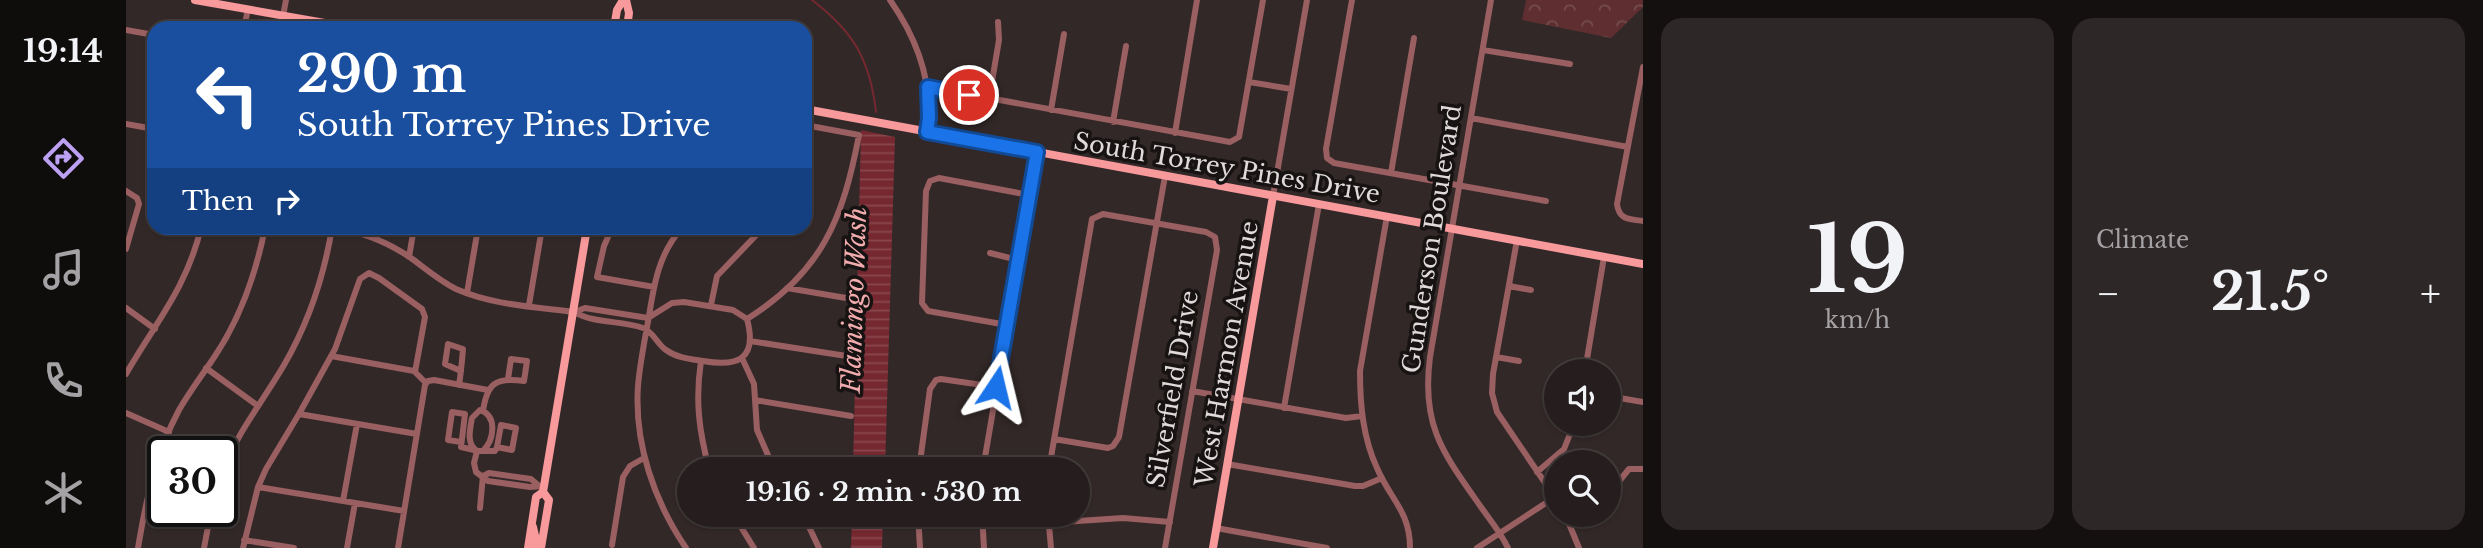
<!DOCTYPE html>
<meta charset="utf-8">
<style>
:root{--surface:#261e1e;--page:#2e2727;--text:#f1f3f6;--muted:#a4a2a4;--line:#423c3c;--accent:#bca0f2}
body{margin:0;font-family:"Libre Baskerville",serif;background:var(--page);color:var(--text);height:100vh;display:flex;flex-direction:column;font-size:26px;white-space:nowrap}
*{box-sizing:border-box;margin:0}
p{font-size:23px;color:var(--muted)}
.icon{flex:none;width:38px;height:38px;fill:none;stroke:currentColor;stroke-width:2;stroke-linecap:round;stroke-linejoin:round}
.map{position:relative;flex:1;overflow:hidden}
.details{display:flex;flex-direction:column;gap:18px;padding:18px;background:#151010;width:840px}
.details>*{flex:none}
.top-card{position:absolute;left:21px;top:21px;width:665px;height:214px;border-radius:21px;box-shadow:0 2px 5px #0004,0 0 0 2px var(--line);background:#1a4fa0;color:#fff;overflow:hidden}
.fabs{position:absolute;left:1418px;top:359px;display:grid;gap:14px}
.fabs a{display:grid;place-items:center;width:77px;height:77px;border-radius:50%;background:var(--surface);box-shadow:0 2px 5px #0004,0 0 0 2px var(--line);font-size:35px}
.speed{position:absolute;left:21px;top:436px;display:flex;gap:14px;font-size:35px;font-weight:700;text-align:center}
.speed>*{display:grid;place-content:center;width:91px;height:91px;border-radius:50%;background:var(--surface);box-shadow:0 2px 5px #0004,0 0 0 2px var(--line);line-height:1}
.speed .limit{border:4px solid #111;border-radius:10px;background:#fff;color:#111}
.pin{position:absolute;display:grid;place-items:center;width:60px;height:60px;color:#fff;margin:-30px;border:4px solid #fff;border-radius:50%;box-shadow:0 2px 7px #0007}
.me{position:absolute;width:77px;margin:-38px;rotate:10deg;stroke-linejoin:round;filter:drop-shadow(0 0 5px #0008)}
.turn{display:flex;align-items:center;gap:24px;height:147px;padding:0 35px;font-size:32px}
.turn .icon{width:91px;height:91px;stroke-width:2.5}
.turn b{display:block;font-size:49px;line-height:60px}
.then{display:flex;align-items:center;height:66px;padding:0 35px;background:#0003;gap:14px;font-size:26px}
.big{font-size:52px;font-weight:800;line-height:1.1}
.details .widget{flex:1;display:flex;flex-direction:column;justify-content:center;gap:10px;min-width:0;padding:0 24px;border-radius:21px;background:var(--page)}
.details .dial{align-items:center;gap:0}
.dial b{font-size:91px;line-height:1}
.heat{display:flex;justify-content:space-between;align-items:center;font-size:38px;direction:ltr}
.details .tiles{flex:1;display:grid;gap:18px;grid-template-columns:repeat(2,1fr)}
.trip{position:absolute;left:551px;top:457px;width:413px;height:70px;border-radius:35px;background:var(--surface);box-shadow:0 2px 5px #0004,0 0 0 2px var(--line);font-weight:800;line-height:70px;text-align:center}
main{display:flex;flex:1;min-height:0}
.tab-bar{display:flex;flex-direction:column;width:126px;justify-content:space-around;align-items:center;background:#0f0c0c;color:var(--muted)}
.tab-bar .icon{width:49px;height:49px}
.tab-bar .selected{color:var(--accent)}
.tab-bar b{font-size:32px;color:var(--text)}
.map>svg:first-child{display:block}
.forest{fill:url(#forest-crowns)}
.water{fill:url(#water-rules)}
.lines{fill:none;stroke-linecap:round;stroke-linejoin:round}
.stream{stroke:#752830;stroke-width:2}
.minor{stroke:#995f61;stroke-width:6}
.major{stroke:#f8999c;stroke-width:8}
.route-casing{stroke:#114b97;stroke-width:18}
.route{stroke:#1a73e8;stroke-width:12}
.labels{text-anchor:middle;stroke-width:7;stroke-linejoin:round;paint-order:stroke}
.street-label{font-size:24px;fill:#e1dada;stroke:#171313}
.water-label{font-size:26px;font-style:italic;fill:#f2acae;stroke:#171313}
</style>
<main>
<nav class="tab-bar">
<b>19:14</b>
<svg class="icon selected" aria-label="directions" viewBox="0 0 24 24"><path d="M12 3l9 9-9 9-9-9zM9 14v-3h6M13 9l2 2-2 2"/></svg>
<svg class="icon" aria-label="music" viewBox="0 0 24 24"><path d="M9 18V5l10-2v13"/><circle cx="6" cy="18" r="3"/><circle cx="16" cy="16" r="3"/></svg>
<svg class="icon" aria-label="phone" viewBox="0 0 24 24"><path d="M5 4h4l2 5-3 2q2 4 5 5l2-3 5 2v4C11 20 4 13 5 4z"/></svg>
<svg class="icon" aria-label="climate" viewBox="0 0 24 24"><path d="M12 3v18M4 7l16 10M4 17L20 7"/></svg>
</nav>
<div class="map">
<svg width="1517" height="548" viewBox="0 0 1517 548">
<defs>
<pattern id="forest-crowns" width="20" height="18" patternUnits="userSpaceOnUse" patternTransform="scale(1.75)"><rect width="20" height="18" fill="#5e2e30"/><path d="M2 6a3 3 0 1 1 6 0M12 15a3 3 0 1 1 6 0" fill="none" stroke="#754c4d"/></pattern>
<pattern id="water-rules" width="6" height="5" patternUnits="userSpaceOnUse" patternTransform="scale(1.75)"><rect width="6" height="5" fill="#752830"/><path d="M0 2.5h6" fill="none" stroke="#88474d"/></pattern>
</defs>
<rect width="100%" height="100%" fill="#332828"/>
<path class="forest" d="M1400,0H1517V7L1485,38L1396,20Z"/>
<path class="water" d="M735,130L769,137L759,469H727Z
M726,515H757L756,548H725Z"/>
<g class="lines">
<path class="stream" d="M686,0C728,32 744,60 750,112"/>
<path class="minor" d="M764,0C792,40 808,83 801,132
M1226,0L1200,149L1201,158L1208,163L1420,201
M1365,0L1304,357C1295,426 1317,453 1355,507C1364,520 1375,533 1382,548
M157,16L160,0
M118,28L122,9
M0,30L28,35
M1357,50L1444,64
M1517,67L1491,204C1493,220 1503,219 1517,221
M1123,82L1165,89
M802,87L1104,142L1113,137L1137,0
M863,99L873,40L872,22
M925,110L938,34
M1345,118L1502,147
M987,122L1000,46
M0,124L28,129
M1049,133L1071,0
M1265,173L1288,38
M0,191L11,198L13,204L0,249
M1147,196L1181,0
M1261,216L1234,371C1234,405 1237,438 1251,468C1264,499 1284,511 1284,548
M210,228C236,232 263,243 285,258C300,269 314,281 330,289C366,305 410,307 448,312C469,324 494,320 517,328C527,331 531,344 540,350C551,358 564,359 577,361C611,367 632,360 621,319L607,310L558,302L546,303L522,318L459,308L448,312
M486,228L478,246L471,277L528,287
M556,228C533,253 528,284 523,316C519,339 514,362 512,386C508,443 528,501 560,548
M1391,240L1367,374L1366,393L1371,412L1430,499
M864,253L892,260
M283,257L288,228
M1383,286L1405,290
M661,288L726,299
M341,293L352,228
M403,305L416,228
M585,305L591,276L637,228
M0,308L29,329
M621,319C696,272 717,219 733,135L679,125
M881,325L802,311L796,303L800,191L804,181L813,178L903,195
M624,341L727,357
M205,356L288,371L300,383
M1370,357L1393,361
M616,358L628,384L631,430L648,469
M575,361C569,401 573,430 583,469
M80,368L132,406
M1459,371L1478,257
M0,374C30,322 60,289 75,228
M333,385C335,373 336,361 337,349L322,344L319,364L335,371
M1066,391L1220,418L1236,416
M1482,396L1517,402
M629,400L725,416
M1158,408L1193,204
M354,410C372,416 368,440 357,451H351C340,444 344,429 346,418Z
M357,411C361,383 370,377 398,381L401,361L385,359L382,379
M0,413L43,432
M173,414L291,434
M928,439L982,448L987,446L993,437L1039,176
M335,442L322,440L326,412L339,414L335,447L348,450
M351,451L348,463L350,472L362,481L404,487L418,486
M357,451H369L371,447L386,450L390,428L375,425L371,447
M643,462L690,469
M1101,464L1229,486H1237L1256,478
M793,469L804,389L810,380L815,379L870,387
M857,469L911,152
M923,469L966,219L977,214L1080,232L1089,237L1091,250L1039,548
M96,472C111,433 137,401 158,365C183,322 198,276 206,228
M1411,472L1438,449L1448,424
M357,476L363,473L405,479L412,485
M132,487L278,511
M1482,495L1503,469H1517
M217,501L231,424
M354,508L357,476
M607,514L628,548
M677,514L693,548
M792,514L794,548
M856,514L858,548
M922,514L925,548
M1439,514L1453,548
M922,523L997,518L1044,522
M1443,524L1461,514
M1090,528L1201,548
M118,540L168,548
M486,545L497,477L504,466L518,458
M12,548C20,500 30,453 53,410C64,391 77,374 89,356C115,317 130,273 139,228
M78,548L85,511
M117,548L132,487L140,469L173,414L209,349L234,279L243,273L253,278L296,309L299,317L289,372
M221,548L229,503
M272,548L299,385L302,381L308,380L362,390
M1351,548L1429,497"/>
<path class="major" d="M69,0L227,28
M500,0L503,13L501,28
M488,28L491,10L497,0
M679,109L1517,264
M407,527L410,540L408,548
M402,548L410,497L417,492L461,228
M415,548L423,500L417,492
M1087,548L1147,196"/>
</g>
<g class="lines">
<g class="route-casing">
<path id="route" d="M843,95L802,87L803,118L801,132L911,152L870,387"/>
</g>
<use href="#route" class="route"/>
</g>
<g class="labels">
<g class="street-label">
<text transform="translate(1101 168) rotate(10)" y="8">South Torrey Pines Drive</text>
<text transform="translate(1306 239) rotate(-81)" y="8">Gunderson Boulevard</text>
<text transform="translate(1101 354) rotate(-80)" y="8">West Harmon Avenue</text>
<text transform="translate(1047 389) rotate(-80)" y="8">Silverfield Drive</text>
</g>
<g class="water-label">
<text transform="translate(728 300) rotate(-88)" y="9">Flamingo Wash</text>
</g>
</g>
</svg>
<div class="fabs">
<a><svg class="icon" aria-label="sound" viewBox="0 0 24 24"><path d="M4 9h4l5-4v14l-5-4H4zM17 9q2 3 0 6"/></svg></a>
<a><svg class="icon" aria-label="search" viewBox="0 0 24 24"><circle cx="10" cy="10" r="6"/><path d="M15 15l6 6"/></svg></a>
</div>
<div class="speed"><div class="limit">30</div></div>
<div class="pin" style="left:843px;top:95px;background:#d93025"><svg class="icon" aria-label="arrive" viewBox="0 0 24 24"><path d="M6 21V4h12l-3 4 3 4H6"/></svg></div>
<svg class="me" style="left:870px;top:387px" viewBox="-20 -20 40 40"><path d="M0-17L14 15 0 8-14 15z" fill="#1a73e8" stroke="#fff" stroke-width="4"/></svg>
<div class="trip">19:16 · 2 min · 530 m</div>
<div class="top-card">
<div class="turn"><svg class="icon" aria-label="left" viewBox="0 0 24 24"><path d="M17 20v-9H6M10 6l-5 5 5 5"/></svg><div><b>290 m</b>South Torrey Pines Drive</div></div>
<div class="then">Then<svg class="icon" aria-label="right" viewBox="0 0 24 24"><path d="M7 20v-9h11M14 6l5 5-5 5"/></svg></div>
</div>
</div>
<section class="details">
<div class="tiles">
<div class="widget dial"><b>19</b><p>km/h</p></div>
<div class="widget"><p>Climate</p>
<div class="heat"><a>−</a><b class="big">21.5°</b><a>+</a></div>
</div>
</div>
</section>
</main>
